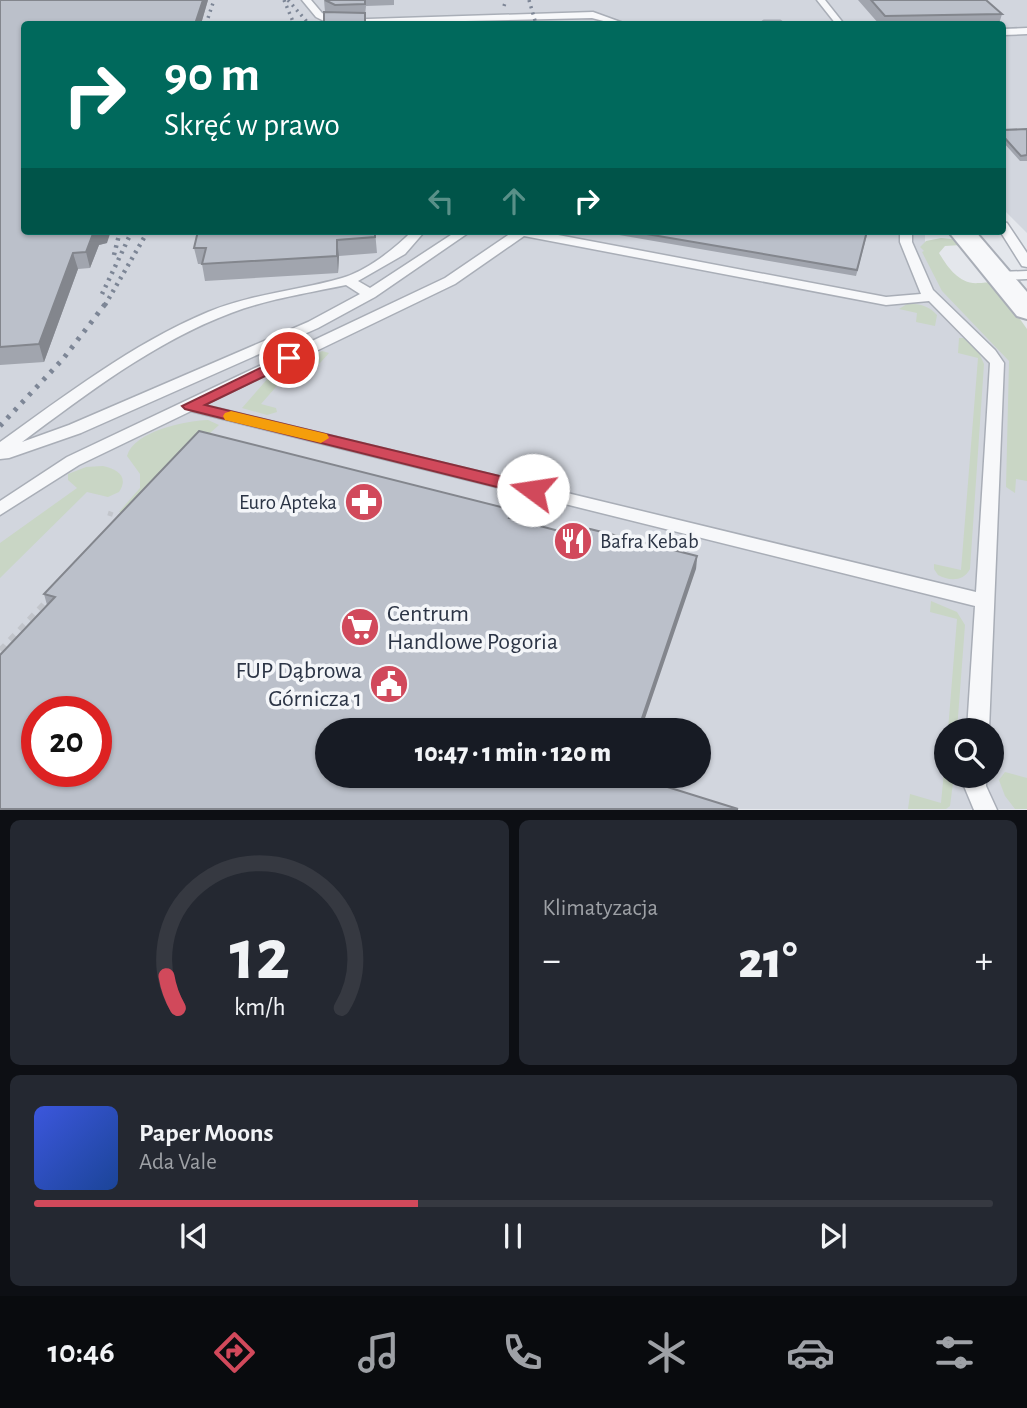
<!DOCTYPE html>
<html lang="pl">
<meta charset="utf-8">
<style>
:root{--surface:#171b24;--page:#242831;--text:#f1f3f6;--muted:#9ea1a6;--line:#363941;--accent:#d1495b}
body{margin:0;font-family:"Alegreya Sans",sans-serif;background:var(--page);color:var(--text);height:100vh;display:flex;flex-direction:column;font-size:26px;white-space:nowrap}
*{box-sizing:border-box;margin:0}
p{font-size:23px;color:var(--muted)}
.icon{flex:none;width:38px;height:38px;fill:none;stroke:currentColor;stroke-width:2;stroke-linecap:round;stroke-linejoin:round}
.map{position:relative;height:810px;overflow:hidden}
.details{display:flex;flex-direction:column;gap:10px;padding:10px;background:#0d0f14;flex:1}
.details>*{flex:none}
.top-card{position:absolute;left:21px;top:21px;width:985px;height:214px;border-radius:7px;box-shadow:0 2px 5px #0004;background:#00695c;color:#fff;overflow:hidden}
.tools{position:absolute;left:934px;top:718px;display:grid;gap:14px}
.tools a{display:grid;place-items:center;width:70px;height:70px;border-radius:50%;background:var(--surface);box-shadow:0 2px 5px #0004;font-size:35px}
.speed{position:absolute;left:21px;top:696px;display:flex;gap:14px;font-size:35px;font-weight:700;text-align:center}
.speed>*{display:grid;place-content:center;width:91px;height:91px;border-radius:50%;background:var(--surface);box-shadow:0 2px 5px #0004;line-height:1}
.speed .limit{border:10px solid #d22;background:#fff;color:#111}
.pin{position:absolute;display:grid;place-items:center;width:60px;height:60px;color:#fff;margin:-30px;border:4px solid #fff;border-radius:50%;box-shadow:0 2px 7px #0007}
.me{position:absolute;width:77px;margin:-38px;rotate:284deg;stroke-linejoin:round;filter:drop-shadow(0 0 5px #0008)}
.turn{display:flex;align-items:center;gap:24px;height:147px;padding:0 28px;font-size:32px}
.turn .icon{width:91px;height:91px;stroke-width:2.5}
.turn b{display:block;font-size:49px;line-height:60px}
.lanes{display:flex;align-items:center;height:66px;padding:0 28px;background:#0003;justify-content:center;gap:35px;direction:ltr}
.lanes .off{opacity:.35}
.big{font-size:52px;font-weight:800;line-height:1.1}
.details .card{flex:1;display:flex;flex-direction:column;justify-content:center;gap:10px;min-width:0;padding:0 24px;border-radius:10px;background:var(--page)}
.details .dial{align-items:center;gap:0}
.dial svg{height:182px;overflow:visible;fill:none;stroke:var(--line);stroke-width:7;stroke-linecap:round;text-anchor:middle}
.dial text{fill:var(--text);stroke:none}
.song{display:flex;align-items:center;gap:21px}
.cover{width:84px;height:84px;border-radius:10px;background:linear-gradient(135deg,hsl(230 70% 55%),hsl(220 70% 35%))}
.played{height:7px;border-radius:4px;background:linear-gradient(90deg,var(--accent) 40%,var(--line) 40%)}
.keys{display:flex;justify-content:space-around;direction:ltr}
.heat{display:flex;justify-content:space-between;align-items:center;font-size:38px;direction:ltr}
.details .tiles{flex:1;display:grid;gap:10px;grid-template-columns:1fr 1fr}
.card:last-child{grid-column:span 2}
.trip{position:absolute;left:315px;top:718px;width:396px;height:70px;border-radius:35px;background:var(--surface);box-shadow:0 2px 5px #0004;font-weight:800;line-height:70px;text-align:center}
.menu{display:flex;height:112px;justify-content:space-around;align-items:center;background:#090b0e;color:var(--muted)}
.menu .icon{width:49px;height:49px}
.menu .on{color:var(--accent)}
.menu b{font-size:32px;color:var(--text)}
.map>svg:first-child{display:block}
.built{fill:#d2d6de;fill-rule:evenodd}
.green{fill:#c9d6c5}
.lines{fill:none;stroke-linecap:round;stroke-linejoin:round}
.lane-casing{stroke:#a9aeb7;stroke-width:3}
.street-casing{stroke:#a9aeb7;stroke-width:4}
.path-far1{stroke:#c2c5cb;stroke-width:4.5;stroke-dasharray:5 5;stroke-linecap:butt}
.path{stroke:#c2c5cb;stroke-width:5;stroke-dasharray:7 7;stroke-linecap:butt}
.lane{fill:#f7f8fa;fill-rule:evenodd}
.street{fill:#f7f8fa;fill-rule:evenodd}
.rail-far2{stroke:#7d8696;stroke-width:3.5;stroke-dasharray:2 4.5;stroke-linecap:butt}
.rail-far1{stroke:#7d8696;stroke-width:4.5;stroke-dasharray:2.5 5;stroke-linecap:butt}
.rail{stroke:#7d8696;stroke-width:5;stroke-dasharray:3.5 7;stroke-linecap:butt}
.wall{fill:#a1a5ae}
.shaded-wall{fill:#83868d}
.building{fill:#bbc0ca;stroke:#83868d;stroke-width:2;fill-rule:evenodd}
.route{fill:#d1495b;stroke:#882f3b;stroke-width:2}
.slow{fill:#f59e0b}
.labels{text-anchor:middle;stroke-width:7;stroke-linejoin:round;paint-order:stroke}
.poi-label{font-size:21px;fill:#2b3445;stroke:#f4f6f9;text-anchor:end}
.near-poi-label{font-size:24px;fill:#2b3445;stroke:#f4f6f9;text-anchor:start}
</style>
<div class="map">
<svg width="1027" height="810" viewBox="0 0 1027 810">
<rect width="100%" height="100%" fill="#e4e7ec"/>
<path class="built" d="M0,0H1027V233L1003,209V24H24V231H925V244L1027,366V809H0ZM37,712H96V772H37ZM327,730H698V775H327ZM947,730H992V775H947Z"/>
<path class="green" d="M941,238L952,239L961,245L945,246L939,253C948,268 960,285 979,283C986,283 988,281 996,285L1027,329V481L1016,479L1015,493L1006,487L1009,361L942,291L922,252L924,251L920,247L926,241Z
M907,304C919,303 929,306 937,315L935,326L916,322L917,313L899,309Z
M959,338H964L979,353L984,364L970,569C963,582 949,581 938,575L934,569V564L961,570L978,358L958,353Z
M322,351L329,353L312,372L290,371L261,404L276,408L277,412L267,415L242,408L270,376Z
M208,420L219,425L122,513L119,512L140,488V474L127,456C134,431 185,421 208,420Z
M103,466C118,469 129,477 119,492L108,497L87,492L0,578V543L77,488L68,480V474L86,467Z
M931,601L957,612L965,625L957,730H948L957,619L930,612Z
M947,740V775H954L950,806L946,809H908L910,794L941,803Z
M1005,772L1027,778V809H1015L1005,796L999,780Z"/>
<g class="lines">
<g class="lane-casing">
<path id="lane" d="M302,0H311L322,13L336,20L593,12L626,24H615L592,18L330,24L316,17Z
M817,0H825L844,24H836Z
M764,21H780L784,24H760Z
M1027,28V34L1003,35V29Z
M1003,222L1007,223L1027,253V267L1022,266L1000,231H1003Z
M412,231H425L405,254L358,281L370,288L457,231H471L375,297L318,328L81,433L9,458L0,459V442C66,395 132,344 208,312C251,294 297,291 342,278C366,271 395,249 412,231ZM346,285L360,294L308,322L69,425L22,442C88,393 154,342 231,313C268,299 308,293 346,285Z
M514,231H537L886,297L921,294L900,242V231H912V242L933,290L995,350L1004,363L989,730H967L975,606L191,411L79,465L0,515V501L67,457L445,278ZM524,236L886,305L929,301L990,363L976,592L204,405L455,284Z
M1027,271V279L999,280L992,276L999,272Z
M964,775H986V786L997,810H974L964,786Z"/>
</g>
<g class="street-casing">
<path id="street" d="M948,231H975L1027,292V319L1017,316Z"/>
</g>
<path class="path-far1" d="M108,513L123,518"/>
<path class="path" d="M0,650L49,598"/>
<use href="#lane" class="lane"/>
<use href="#street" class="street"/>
<path class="rail-far2" d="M284,0L294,24
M288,0L309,24
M529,0L536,24
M504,6L506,0
M206,24L214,0"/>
<path class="rail-far1" d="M114,255L120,231
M102,294L132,231
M105,305L148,231"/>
<path class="rail" d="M0,426L63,359L106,303"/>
</g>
<path class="wall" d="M0,0H208L201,24H24L107,243L99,245L90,268L78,269L44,362L0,365Z
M324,0H394V5L366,6L365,16L326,12H325Z
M858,0H986L1002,14L999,24H879Z
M1027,129V161H1020L1003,142V130Z
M375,231L377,253L339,256L338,273L205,281L202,264H198L194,248Z
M596,231H868L856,276Z
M513,519L586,538L697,556L696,569L47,605L44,594Z"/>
<path class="shaded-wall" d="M203,0H208L201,24H195Z
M94,231H111L107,243L99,245L90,268L86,252Z
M337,240L339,256L338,273L337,256Z
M73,253L78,269L44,362L39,344Z
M697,556L696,569L641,730H638Z"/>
<path class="building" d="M0,0H203L195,24H24V231H94L86,252L73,253L39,344L0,347Z
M325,0H365V4L335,5Z
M871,0H986L1002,14L885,16Z
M324,12L365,13V24H324Z
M1027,129V155L1021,156L1003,136V130Z
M198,231H375V237L337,240V256L202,264L206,248H194Z
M629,231H867L857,270Z
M199,431L513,510L509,518L586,538L590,529L697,556L638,730H327V775H629L738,809H0V655L55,597L44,594ZM37,712H96V772H37Z"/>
<path class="route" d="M289,354L294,355L297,358L294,362L205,405L533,484L541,490L533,496L185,409L182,406Z"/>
<path class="slow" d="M231,411L327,434L329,438L321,443L225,420L223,416L225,413Z"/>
<defs>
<g id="pharmacy-disc" transform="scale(2.0125)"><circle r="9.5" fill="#d1495b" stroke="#f4f6f9"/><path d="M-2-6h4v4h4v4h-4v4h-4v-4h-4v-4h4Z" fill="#fff"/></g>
<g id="restaurant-disc" transform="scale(2.0125)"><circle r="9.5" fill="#d1495b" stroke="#f4f6f9"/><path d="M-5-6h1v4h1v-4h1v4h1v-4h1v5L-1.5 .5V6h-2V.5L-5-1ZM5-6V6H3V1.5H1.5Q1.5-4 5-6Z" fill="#fff"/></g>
<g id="supermarket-disc" transform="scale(2.0125)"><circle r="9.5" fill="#d1495b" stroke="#f4f6f9"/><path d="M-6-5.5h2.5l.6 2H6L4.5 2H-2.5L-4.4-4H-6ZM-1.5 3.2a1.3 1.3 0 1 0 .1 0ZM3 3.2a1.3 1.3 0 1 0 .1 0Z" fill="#fff"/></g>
<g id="civic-disc" transform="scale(2.0125)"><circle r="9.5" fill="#d1495b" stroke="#f4f6f9"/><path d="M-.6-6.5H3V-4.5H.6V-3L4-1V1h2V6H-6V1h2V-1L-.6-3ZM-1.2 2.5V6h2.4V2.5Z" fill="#fff"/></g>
</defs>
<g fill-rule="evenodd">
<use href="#pharmacy-disc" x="364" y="502"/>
<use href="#restaurant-disc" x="573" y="541"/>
<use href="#supermarket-disc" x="360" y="627"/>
<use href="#civic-disc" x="389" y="684"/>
</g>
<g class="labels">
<g class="poi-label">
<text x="337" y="509">Euro Apteka</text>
<text x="600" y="548" text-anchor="start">Bafra Kebab</text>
</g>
<g class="near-poi-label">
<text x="387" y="621">Centrum<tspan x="387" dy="28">Handlowe Pogoria</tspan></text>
<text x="362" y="678" text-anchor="end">FUP Dąbrowa<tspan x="362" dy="28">Górnicza 1</tspan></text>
</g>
</g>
</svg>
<div class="tools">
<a><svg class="icon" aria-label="search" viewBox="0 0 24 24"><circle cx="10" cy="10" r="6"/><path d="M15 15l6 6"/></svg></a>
</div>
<div class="speed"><div class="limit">20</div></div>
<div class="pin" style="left:289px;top:358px;background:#d93025"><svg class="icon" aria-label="arrive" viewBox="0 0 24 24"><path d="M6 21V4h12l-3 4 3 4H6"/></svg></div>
<svg class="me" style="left:533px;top:490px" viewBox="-20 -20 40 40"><circle r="19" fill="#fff"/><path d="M0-13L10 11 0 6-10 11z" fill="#d1495b"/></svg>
<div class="trip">10:47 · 1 min · 120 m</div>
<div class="top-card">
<div class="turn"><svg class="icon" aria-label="right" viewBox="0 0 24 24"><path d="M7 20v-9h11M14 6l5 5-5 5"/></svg><div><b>90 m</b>Skręć w prawo</div></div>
<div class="lanes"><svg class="icon off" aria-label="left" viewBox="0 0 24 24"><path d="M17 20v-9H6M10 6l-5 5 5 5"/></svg><svg class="icon off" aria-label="ahead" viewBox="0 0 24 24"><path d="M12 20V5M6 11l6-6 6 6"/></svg><svg class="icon" aria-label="right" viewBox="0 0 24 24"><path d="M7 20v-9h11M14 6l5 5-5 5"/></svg></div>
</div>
</div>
<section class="details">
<div class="tiles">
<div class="card dial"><svg viewBox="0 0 100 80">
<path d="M14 69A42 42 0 1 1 86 69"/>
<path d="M14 69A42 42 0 0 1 9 55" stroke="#d1495b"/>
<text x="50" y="56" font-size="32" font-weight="700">12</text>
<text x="50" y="72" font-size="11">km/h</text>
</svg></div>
<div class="card"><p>Klimatyzacja</p>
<div class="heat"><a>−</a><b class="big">21°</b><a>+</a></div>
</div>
<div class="card">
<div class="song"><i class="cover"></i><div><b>Paper Moons</b><p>Ada Vale</p></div></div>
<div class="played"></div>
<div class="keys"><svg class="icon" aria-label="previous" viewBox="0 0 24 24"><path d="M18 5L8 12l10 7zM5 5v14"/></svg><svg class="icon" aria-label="pause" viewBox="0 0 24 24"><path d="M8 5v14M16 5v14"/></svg><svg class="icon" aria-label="next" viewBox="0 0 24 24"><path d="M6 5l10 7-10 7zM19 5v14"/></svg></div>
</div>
</div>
</section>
<nav class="menu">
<b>10:46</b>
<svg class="icon on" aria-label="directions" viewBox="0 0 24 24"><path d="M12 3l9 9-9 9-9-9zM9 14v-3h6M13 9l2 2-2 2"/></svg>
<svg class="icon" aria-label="music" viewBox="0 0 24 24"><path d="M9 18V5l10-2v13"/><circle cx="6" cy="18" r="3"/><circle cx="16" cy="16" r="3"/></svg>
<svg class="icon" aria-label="phone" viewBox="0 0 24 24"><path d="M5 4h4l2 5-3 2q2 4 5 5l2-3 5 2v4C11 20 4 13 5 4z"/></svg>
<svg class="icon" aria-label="climate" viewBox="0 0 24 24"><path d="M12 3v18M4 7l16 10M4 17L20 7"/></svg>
<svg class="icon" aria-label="car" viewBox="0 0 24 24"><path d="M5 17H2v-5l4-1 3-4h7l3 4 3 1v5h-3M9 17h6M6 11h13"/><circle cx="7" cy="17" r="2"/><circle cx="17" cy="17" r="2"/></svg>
<svg class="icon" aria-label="filters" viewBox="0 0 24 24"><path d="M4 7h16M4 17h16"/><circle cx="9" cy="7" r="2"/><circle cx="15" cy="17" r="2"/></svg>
</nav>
